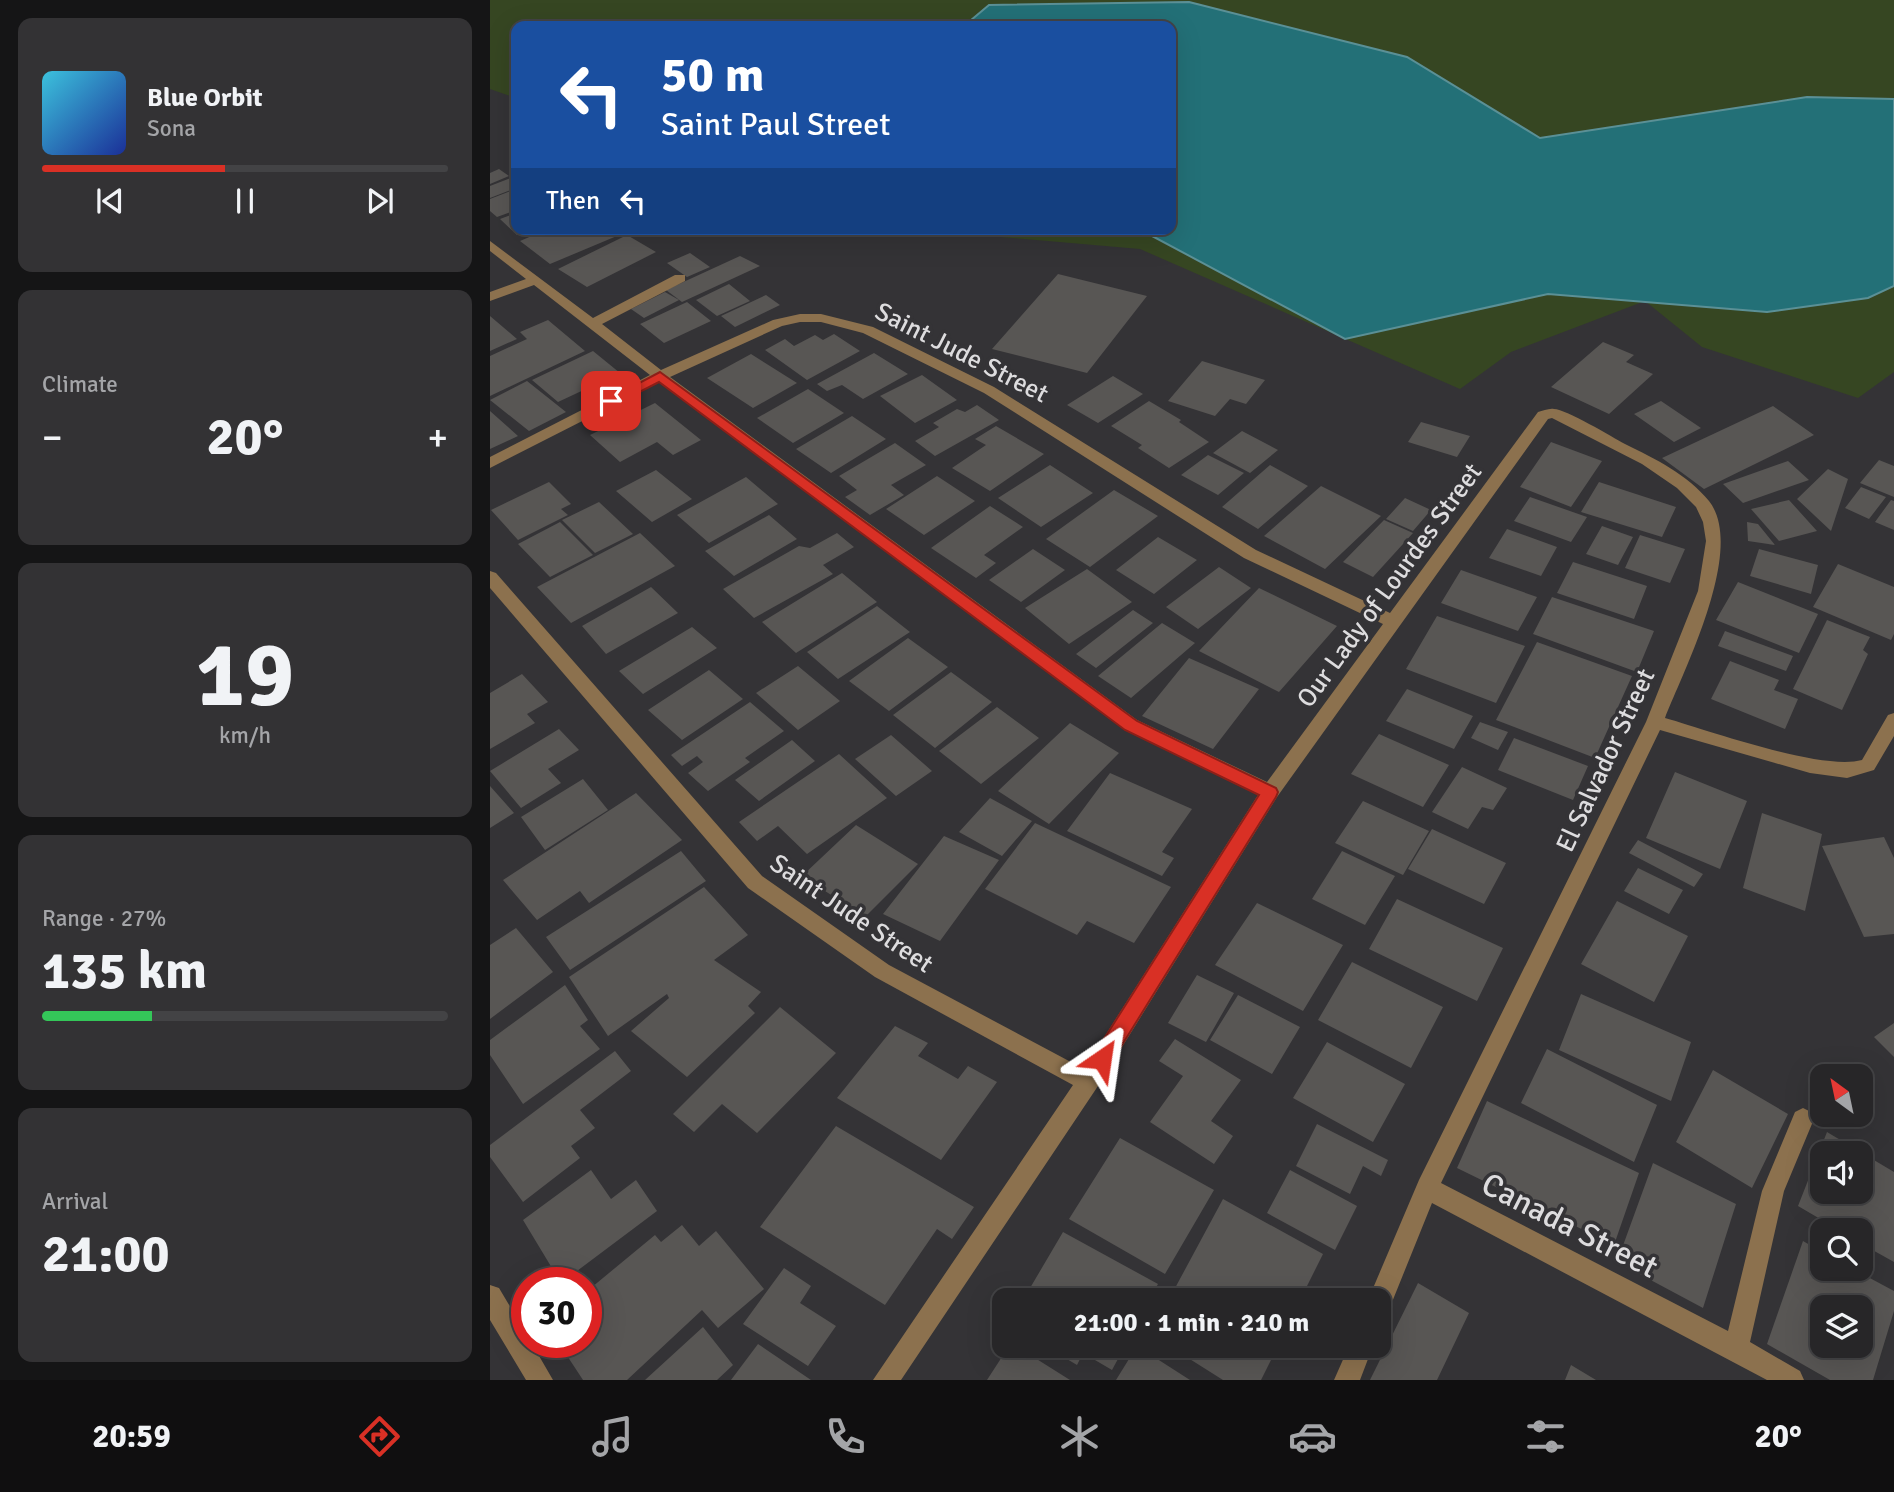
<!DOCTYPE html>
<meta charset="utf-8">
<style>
:root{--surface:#272628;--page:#333234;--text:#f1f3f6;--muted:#a4a5a8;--line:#434345;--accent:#d93025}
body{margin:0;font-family:Signika,sans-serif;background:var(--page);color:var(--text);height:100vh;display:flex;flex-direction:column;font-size:26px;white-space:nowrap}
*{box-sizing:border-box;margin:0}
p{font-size:23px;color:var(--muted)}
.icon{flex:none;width:38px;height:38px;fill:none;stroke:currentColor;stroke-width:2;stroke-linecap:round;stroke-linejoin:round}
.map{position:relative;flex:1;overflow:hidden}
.drawer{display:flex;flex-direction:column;gap:18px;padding:18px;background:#151516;width:490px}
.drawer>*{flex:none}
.banner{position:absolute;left:21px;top:21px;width:665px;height:214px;border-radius:14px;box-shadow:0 7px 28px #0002,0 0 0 2px var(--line);background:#1a4fa0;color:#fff;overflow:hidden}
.needle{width:46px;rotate:327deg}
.buttons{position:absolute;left:1320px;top:1064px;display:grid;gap:14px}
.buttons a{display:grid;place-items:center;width:63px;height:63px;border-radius:14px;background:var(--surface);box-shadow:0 7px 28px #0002,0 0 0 2px var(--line);font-size:35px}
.speed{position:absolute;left:21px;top:1267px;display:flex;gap:14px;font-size:35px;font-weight:700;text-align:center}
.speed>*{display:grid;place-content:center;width:91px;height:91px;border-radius:50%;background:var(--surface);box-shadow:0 7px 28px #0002,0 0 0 2px var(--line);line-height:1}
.speed .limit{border:10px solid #d22;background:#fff;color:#111}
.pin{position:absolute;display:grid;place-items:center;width:60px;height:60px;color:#fff;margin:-30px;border-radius:14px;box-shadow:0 4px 10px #0006}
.me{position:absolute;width:77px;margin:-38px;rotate:32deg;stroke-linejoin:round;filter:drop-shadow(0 0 5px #0008)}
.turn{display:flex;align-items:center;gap:24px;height:147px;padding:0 35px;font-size:32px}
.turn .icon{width:91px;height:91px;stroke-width:2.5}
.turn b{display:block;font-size:49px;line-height:60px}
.then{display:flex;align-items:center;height:66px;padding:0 35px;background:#0003;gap:14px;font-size:26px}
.big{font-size:52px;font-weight:800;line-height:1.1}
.drawer .card{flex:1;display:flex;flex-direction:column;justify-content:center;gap:10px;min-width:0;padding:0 24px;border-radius:14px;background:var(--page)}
.drawer .dial{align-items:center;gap:0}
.dial b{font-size:91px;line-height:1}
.song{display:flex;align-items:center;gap:21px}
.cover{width:84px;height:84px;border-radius:10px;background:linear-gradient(135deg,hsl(190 70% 55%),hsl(230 70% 35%))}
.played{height:7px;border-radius:4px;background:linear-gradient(90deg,var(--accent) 45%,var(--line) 45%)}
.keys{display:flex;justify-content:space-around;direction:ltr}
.heat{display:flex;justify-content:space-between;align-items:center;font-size:38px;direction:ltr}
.charge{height:10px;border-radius:5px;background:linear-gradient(90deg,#34c759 27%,var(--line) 0)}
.trip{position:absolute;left:502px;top:1288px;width:399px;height:70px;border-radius:14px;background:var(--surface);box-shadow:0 7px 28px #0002,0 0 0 2px var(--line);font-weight:800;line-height:70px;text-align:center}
.menu{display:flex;height:112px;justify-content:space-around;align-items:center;background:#100f10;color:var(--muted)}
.menu .icon{width:49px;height:49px}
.menu .on{color:var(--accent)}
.menu b{font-size:32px;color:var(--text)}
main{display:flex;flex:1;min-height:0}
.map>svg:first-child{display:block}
.green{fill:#364622}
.water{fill:#237077;stroke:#5b9096;stroke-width:2}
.building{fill:#585654;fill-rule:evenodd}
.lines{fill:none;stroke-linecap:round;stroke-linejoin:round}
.minor{fill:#8c714e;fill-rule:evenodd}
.route{fill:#d93025;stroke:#8d1f18;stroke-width:2}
.labels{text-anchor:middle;stroke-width:7;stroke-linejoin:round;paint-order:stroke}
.street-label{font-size:26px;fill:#dddcde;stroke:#343336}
.near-street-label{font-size:32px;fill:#dddcde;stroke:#343336}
</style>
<main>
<section class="drawer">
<div class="card">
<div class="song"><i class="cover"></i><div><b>Blue Orbit</b><p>Sona</p></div></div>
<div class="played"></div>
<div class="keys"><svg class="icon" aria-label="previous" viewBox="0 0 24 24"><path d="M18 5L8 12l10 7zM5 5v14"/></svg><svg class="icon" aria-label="pause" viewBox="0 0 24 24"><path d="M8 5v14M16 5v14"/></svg><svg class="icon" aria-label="next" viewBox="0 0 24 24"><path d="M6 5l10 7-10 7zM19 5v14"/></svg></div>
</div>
<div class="card"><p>Climate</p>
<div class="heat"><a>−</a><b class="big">20°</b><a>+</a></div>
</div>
<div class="card dial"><b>19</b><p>km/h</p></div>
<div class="card"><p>Range · 27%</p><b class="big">135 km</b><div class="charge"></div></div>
<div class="card"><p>Arrival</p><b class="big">21:00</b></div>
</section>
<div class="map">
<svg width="1404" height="1380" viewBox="0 0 1404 1380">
<rect width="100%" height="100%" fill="#343336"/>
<path class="green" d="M0,0H1404V372L1368,398L1212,347L1155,301L1021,352L970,389L650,249L417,229H681V26H26V98L0,89Z"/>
<path class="water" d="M699,2L917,57L1050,138L1317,97L1404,99V286L1378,298L1277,312L1058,294L855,339L649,229H681V26H474L499,5Z"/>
<path class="building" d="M9,169L19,176L0,184V173Z
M26,176V188L0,198V186Z
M26,189V210L7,217L0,211V199Z
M26,213V229H41L27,235L10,219Z
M58,229H129L134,233L60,264L30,241Z
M137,235L166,252L97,287L68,269Z
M200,253L220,267L197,277L177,263Z
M250,256L270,266L192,302L176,290Z
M568,274L657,296L597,373L502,349Z
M239,284L260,301L227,316L206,300Z
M175,292L189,300L154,318L141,309Z
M276,295L290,305L245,327L231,316Z
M197,302L221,321L174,343L150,324Z
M0,316L27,339L0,351Z
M58,320L95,351L0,396V356L37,339L30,332Z
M344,334L370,351L317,380L275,350L295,339L304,346L325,335L333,340Z
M1113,342L1144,355L1136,362L1163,374L1119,414L1061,387Z
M103,351L130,373L68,402L42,380Z
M384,353L418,374L373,399L352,385L337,391L327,384Z
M261,354L307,383L263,408L217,378Z
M712,361L775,380L756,404L740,399L725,416L678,401Z
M432,375L467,400L425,423L390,396Z
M623,376L653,394L608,423L577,405Z
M37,381L76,412L39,431L0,400Z
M318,389L354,413L303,443L267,418Z
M659,401L691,420L689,422L719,442L679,468L648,448L652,445L621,426Z
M1171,401L1211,428L1184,442L1144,414Z
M165,403L211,440L183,455L167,442L130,462L100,435Z
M487,405L509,420L445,456L425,441L449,427L443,423L467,409L475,412Z
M1283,406L1324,435L1214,489L1172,458Z
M0,411L28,436L0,449Z
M362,416L396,439L341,473L306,449Z
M931,422L980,436L967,457L918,442Z
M506,426L554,454L500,491L462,468L496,445L485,439Z
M752,431L788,450L760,473L723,453Z
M1061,442L1112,461L1081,507L1030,487Z
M405,443L436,465L401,485L414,495L380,515L355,497L367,490L349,476Z
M718,455L754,473L728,495L691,475Z
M1389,460L1404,466V497L1370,483Z
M1298,461L1319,480L1253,503L1233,484Z
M560,465L603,493L551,527L508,498Z
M780,465L818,486L768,529L732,507Z
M1338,469L1358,479L1341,531L1307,499Z
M166,470L202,499L162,522L126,491Z
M447,476L485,501L434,535L396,509Z
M256,477L288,504L219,543L187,515Z
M59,482L81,504L71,509L78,515L28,540L1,510Z
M1109,482L1186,507L1172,537L1091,512Z
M831,486L891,516L835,569L774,536Z
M1371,487L1396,497L1379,519L1355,508Z
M624,490L668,516L600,567L556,539Z
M1040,497L1097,517L1081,542L1024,521Z
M915,498L941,510L923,531L896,519Z
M1299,500L1327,531L1289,541L1261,509Z
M1401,500L1404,501V530L1385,522Z
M109,502L143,534L105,553L72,520Z
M500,506L533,527L494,555L506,563L486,578L441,548Z
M279,515L307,539L244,576L215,551Z
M894,520L923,533L883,577L853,562Z
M70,522L103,555L60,577L28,544Z
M1257,522L1268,524L1285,545L1258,541Z
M1112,526L1143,537L1128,565L1096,554Z
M1017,529L1067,547L1051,576L999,558Z
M150,533L185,566L81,623L47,587Z
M347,533L364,547L333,565L343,574L264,618L233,589L309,546L320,548Z
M1150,535L1195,549L1180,583L1135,568Z
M668,537L707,560L664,594L626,570Z
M543,549L575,570L531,602L499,580Z
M1269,549L1328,565L1321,594L1260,576Z
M1083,562L1157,586L1144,619L1067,593Z
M1348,564L1404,587V634L1401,640L1323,607Z
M729,567L761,588L708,629L676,607Z
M597,569L642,602L579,644L535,608Z
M971,570L1047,597L1028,631L951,603Z
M352,573L387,602L306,653L272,622Z
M1248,582L1328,614L1309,653L1226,620Z
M161,587L188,613L116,654L92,626Z
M769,588L847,626L789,692L709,651Z
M1062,597L1164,631L1147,672L1043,634Z
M387,606L420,632L348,679L317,652Z
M643,610L663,623L606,668L586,654Z
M947,616L1035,646L1006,703L916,669Z
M1337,620L1380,637L1373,650L1378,654L1352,710L1303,689Z
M672,623L705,643L641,698L608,676Z
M202,627L227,648L153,694L129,671Z
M1235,631L1303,656L1296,671L1228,646Z
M418,638L458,667L399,711L359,681Z
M1047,642L1142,676L1105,758L1006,720Z
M699,658L769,689L723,749L652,716Z
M1240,661L1289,680L1284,690L1308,699L1295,729L1221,699Z
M308,666L350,701L308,730L266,693Z
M219,670L253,699L192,740L158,710Z
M461,672L502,702L445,748L403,715Z
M32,674L58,702L37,714L45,723L0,749V693Z
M917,689L983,716L964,749L896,721Z
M260,702L294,731L255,758L260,762L218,791L198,773L213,762L207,756L192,766L181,755Z
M507,707L549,738L491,784L449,751Z
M990,722L1018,732L1008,750L981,738Z
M580,723L629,753L559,824L508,791Z
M69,729L89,750L58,769L71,783L31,808L0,771Z
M889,734L959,765L933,807L861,774Z
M401,735L442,771L406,796L365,759Z
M1024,738L1098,766L1083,800L1008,770Z
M302,740L325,761L269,801L245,780Z
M349,754L397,798L317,854L288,826L267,841L249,822Z
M972,767L1017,788L1003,810L992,807L978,829L942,812Z
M1185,772L1257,801L1230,869L1156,838Z
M620,773L702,809L672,852L684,858L672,876L577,831Z
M93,779L118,810L55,850L31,817Z
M0,786L24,813L0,828Z
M146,793L192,840L99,903L90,891L47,920L13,880Z
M500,798L542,821L512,856L469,832Z
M873,801L939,831L913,875L845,843Z
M1272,813L1332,834L1315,911L1253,888Z
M545,823L681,887L644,943L597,921L587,935L495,889Z
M366,825L428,864L375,917L312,876Z
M942,829L1016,863L994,904L918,869Z
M454,836L509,860L450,941L393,914Z
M1394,837L1404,858V934L1374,937L1332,846Z
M1148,840L1213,874L1204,887L1139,853Z
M191,851L216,881L80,970L56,937Z
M852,851L905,876L875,925L822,899Z
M1148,868L1193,890L1179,914L1134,891Z
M214,887L258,935L224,960L271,992L258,1006L265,1013L197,1077L141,1031L179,998L177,994L118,1036L79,977Z
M907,899L1013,948L987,1001L879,949Z
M1127,901L1198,936L1164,1002L1091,964Z
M767,903L853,945L813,1011L725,965Z
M26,928L63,972L0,1019V945Z
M862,962L953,1007L921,1068L828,1020Z
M707,975L744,993L716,1042L678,1023Z
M75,985L98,1020L90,1026L110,1049L33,1104L0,1055V1040Z
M1091,994L1201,1042L1181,1101L1069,1050Z
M748,995L810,1027L782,1074L720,1040Z
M290,1007L346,1053L267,1133L232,1104L204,1132L183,1114Z
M1404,1023V1057L1384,1037Z
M405,1026L438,1043L428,1056L468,1079L478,1066L507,1082L451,1160L347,1098Z
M685,1039L751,1080L721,1121L743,1136L724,1164L660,1122L693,1076L669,1061Z
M837,1042L915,1084L883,1142L803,1098Z
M1057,1049L1167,1105L1144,1162L1031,1103Z
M125,1051L141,1071L90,1110L105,1128L81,1146L90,1158L33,1202L0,1157V1145Z
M1223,1070L1298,1114L1262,1188L1186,1142Z
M997,1101L1149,1173L1124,1245L967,1168Z
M827,1124L898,1160L891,1176L873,1166L860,1194L806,1166Z
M346,1126L484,1207L462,1239L447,1229L395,1305L270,1227Z
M1337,1132L1404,1172V1262L1370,1243V1230H1349L1308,1206ZM1332,1153H1370V1192H1332Z
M630,1138L724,1190L675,1274L579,1219Z
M1163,1163L1246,1204L1213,1308L1127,1262Z
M101,1170L121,1199L146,1180L167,1211L71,1283L33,1220Z
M800,1170L867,1206L845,1250L777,1213Z
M733,1199L833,1254L810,1300H701L684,1290Z
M192,1225L209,1246L226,1231L274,1289L228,1328L212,1310L137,1380H93L68,1342H96V1292L165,1235L171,1242Z
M573,1232L668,1284L659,1300H533Z
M1313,1241L1332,1252V1269H1363L1404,1291V1311L1383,1380H1340L1277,1344ZM1332,1307H1370V1346H1332Z
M294,1268L321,1286L310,1303L346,1326L318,1366L253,1324Z
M928,1283L979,1313L947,1380H880Z
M213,1327L243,1365L227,1380H155Z
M268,1344L321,1380H241Z
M519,1346H526L580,1380H497Z
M555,1346H635L622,1370L593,1353L587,1365Z
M647,1346L700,1380H626Z
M689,1346H763L782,1358L771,1380H733L687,1351Z
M1081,1365L1106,1380H1075Z"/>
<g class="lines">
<path class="minor" d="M0,241L103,318L185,275H195V281L112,324L171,370L283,320L310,314H331L383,327L504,387L766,550L900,613L1048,412C1053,411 1059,408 1064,409C1076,409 1122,437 1135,444C1164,458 1198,475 1219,501C1256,548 1195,668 1175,718C1221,731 1331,771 1372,760L1398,715L1404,713V736L1384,770L1357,778L1320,773L1170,730L951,1183L1238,1331L1272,1191L1305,1112L1313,1108L1321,1112L1324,1119L1294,1191L1260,1342L1310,1371L1314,1380H1277L942,1203L898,1312L889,1315V1300H878L929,1180L1156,722L1208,591L1216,541L1213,522L1206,507L1187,488L1152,464L1062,418L1058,419L787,797L606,1089L411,1380H383L583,1085L385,977L258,888L0,588V571L6,573L272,876L399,965L594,1069L768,795L635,730L169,382L0,468V457L160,375L44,285L0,301V292L36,279L0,251ZM310,322H331L373,333L494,393L754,558L893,624L777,782L647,720L180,377L292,326Z
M0,1285L9,1288L37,1335V1342H41L63,1380H36L0,1320Z
M859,1346H883L870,1380H844Z"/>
</g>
<path class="route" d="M170,372L647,721L786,788L788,792L786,797L619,1066L612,1069L605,1066L603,1059L605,1053L769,795L635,730L169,382L126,404H117L115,401Z"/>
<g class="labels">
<g class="street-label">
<text transform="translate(472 352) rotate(27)" y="9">Saint Jude Street</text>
<text transform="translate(899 585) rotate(-54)" y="9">Our Lady of Lourdes Street</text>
<text transform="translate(1115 760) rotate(-65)" y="9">El Salvador Street</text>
<text transform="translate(362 913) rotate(34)" y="9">Saint Jude Street</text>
</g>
<g class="near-street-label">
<text transform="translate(1080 1225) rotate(27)" y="11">Canada Street</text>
</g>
</g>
</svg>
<div class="buttons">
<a><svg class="needle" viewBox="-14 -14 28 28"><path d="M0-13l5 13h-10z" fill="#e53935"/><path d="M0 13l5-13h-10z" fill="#a4a5a8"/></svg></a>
<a><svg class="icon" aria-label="sound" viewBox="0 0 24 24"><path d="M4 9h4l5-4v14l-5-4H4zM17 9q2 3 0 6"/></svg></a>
<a><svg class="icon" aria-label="search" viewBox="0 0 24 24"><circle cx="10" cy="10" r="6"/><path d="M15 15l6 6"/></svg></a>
<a><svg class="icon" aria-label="layers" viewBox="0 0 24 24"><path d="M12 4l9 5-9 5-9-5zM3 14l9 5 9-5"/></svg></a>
</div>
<div class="speed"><div class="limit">30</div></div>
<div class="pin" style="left:121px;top:401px;background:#d93025"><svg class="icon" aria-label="arrive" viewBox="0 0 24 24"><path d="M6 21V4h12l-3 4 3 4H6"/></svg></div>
<svg class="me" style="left:612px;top:1059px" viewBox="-20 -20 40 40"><path d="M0-17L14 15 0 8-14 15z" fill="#d93025" stroke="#fff" stroke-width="4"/></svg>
<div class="trip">21:00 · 1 min · 210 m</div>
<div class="banner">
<div class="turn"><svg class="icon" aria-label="left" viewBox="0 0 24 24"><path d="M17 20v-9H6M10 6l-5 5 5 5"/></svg><div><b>50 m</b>Saint Paul Street</div></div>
<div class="then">Then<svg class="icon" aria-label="left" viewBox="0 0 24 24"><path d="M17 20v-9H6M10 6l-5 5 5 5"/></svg></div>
</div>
</div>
</main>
<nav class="menu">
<b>20:59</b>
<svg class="icon on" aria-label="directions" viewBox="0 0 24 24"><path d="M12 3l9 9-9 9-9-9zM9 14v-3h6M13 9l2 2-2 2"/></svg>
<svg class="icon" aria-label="music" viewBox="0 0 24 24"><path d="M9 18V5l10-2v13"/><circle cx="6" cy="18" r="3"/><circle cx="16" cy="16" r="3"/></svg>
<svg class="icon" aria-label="phone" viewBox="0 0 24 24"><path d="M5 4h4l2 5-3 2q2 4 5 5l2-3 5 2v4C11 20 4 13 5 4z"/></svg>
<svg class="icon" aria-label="climate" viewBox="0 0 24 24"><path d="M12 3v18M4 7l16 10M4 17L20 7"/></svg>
<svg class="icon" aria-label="car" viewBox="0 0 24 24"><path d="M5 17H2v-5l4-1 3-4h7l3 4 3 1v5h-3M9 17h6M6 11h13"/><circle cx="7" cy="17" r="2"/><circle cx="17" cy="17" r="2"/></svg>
<svg class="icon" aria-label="filters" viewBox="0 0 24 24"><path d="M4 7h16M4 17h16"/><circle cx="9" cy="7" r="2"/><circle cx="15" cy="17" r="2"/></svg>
<b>20°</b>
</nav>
